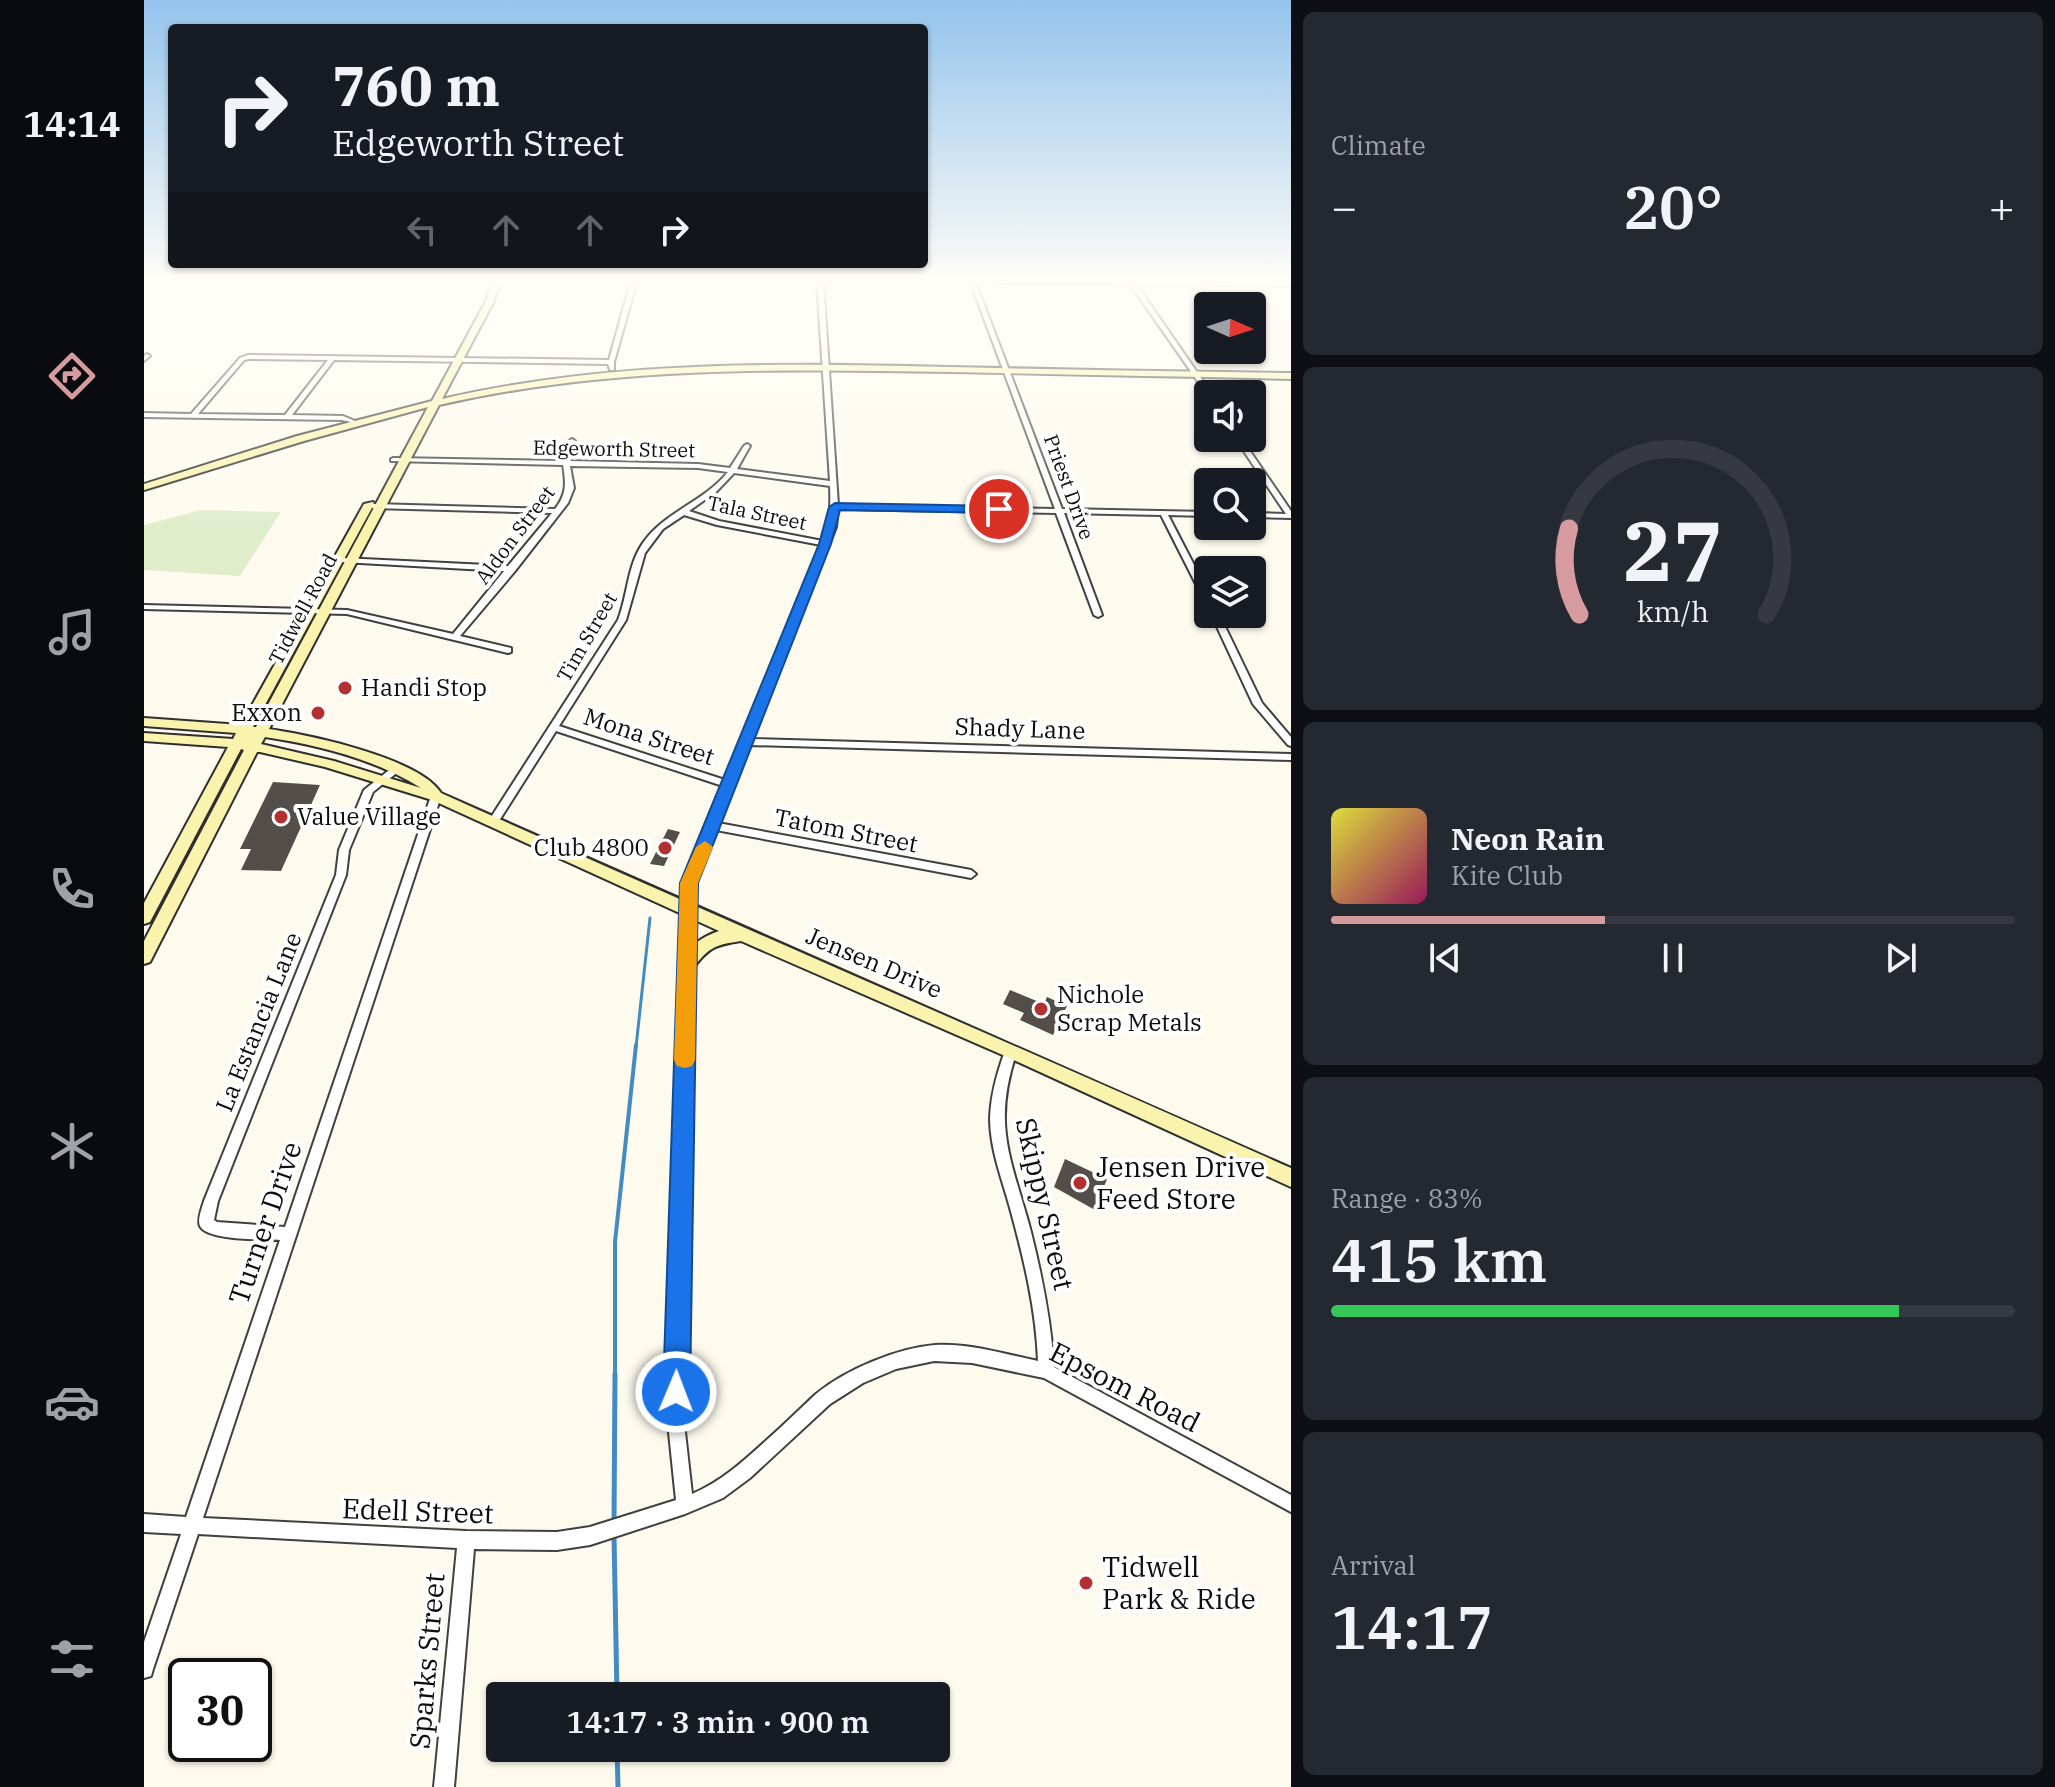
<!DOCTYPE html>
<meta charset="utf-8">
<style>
:root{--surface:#171b24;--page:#242831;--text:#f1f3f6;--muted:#9ea1a6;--line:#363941;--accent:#d59b9e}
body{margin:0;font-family:"IBM Plex Serif",serif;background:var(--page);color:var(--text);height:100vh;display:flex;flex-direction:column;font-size:30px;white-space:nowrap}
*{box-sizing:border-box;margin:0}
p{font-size:26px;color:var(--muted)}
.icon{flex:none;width:44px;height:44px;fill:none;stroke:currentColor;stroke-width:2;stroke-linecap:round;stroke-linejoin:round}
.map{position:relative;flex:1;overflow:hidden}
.sheet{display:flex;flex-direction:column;gap:12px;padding:12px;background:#0d0f14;width:764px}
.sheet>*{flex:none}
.top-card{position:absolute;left:24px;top:24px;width:760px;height:244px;border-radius:8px;box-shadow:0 2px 6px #0004;background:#171b24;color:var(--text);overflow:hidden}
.needle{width:52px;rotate:93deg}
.controls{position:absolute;left:1050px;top:292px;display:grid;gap:16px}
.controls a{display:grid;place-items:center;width:72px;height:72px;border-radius:8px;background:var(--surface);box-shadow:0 2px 6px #0004;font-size:40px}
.speed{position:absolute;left:24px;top:1658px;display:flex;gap:16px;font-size:40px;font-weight:700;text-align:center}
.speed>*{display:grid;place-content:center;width:104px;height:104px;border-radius:50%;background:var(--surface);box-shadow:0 2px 6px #0004;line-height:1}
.speed .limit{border:4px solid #111;border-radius:12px;background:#fff;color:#111}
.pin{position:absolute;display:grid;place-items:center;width:68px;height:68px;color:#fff;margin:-34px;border:4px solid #fff;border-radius:50%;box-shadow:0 2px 8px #0007}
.me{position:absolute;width:88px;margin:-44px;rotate:1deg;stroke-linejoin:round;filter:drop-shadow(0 0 6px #0008)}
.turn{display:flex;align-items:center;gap:28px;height:168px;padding:0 32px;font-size:36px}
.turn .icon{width:104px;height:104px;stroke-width:2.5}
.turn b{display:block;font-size:56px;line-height:68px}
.lanes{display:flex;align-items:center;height:76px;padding:0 32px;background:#0003;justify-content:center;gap:40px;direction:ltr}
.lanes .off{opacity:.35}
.big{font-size:60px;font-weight:600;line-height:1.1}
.sheet .widget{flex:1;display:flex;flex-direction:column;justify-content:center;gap:12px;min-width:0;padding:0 28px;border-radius:12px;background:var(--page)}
.sheet .dial{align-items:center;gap:0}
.dial svg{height:208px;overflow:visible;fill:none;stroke:var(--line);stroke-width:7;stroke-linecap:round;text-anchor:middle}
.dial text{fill:var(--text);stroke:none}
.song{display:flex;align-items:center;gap:24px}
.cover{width:96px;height:96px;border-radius:12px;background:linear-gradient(135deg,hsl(60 70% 55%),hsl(330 70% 35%))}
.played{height:8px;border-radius:4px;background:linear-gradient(90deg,var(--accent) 40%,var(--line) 40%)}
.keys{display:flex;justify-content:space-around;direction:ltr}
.heat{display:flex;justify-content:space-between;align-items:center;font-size:44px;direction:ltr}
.charge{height:12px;border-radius:6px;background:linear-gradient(90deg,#34c759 83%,var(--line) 0)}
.trip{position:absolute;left:342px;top:1682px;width:464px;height:80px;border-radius:8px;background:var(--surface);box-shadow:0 2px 6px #0004;font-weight:600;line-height:80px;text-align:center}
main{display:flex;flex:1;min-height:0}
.menu{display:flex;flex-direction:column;width:144px;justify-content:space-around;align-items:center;background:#090b0e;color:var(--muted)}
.menu .icon{width:56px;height:56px}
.menu .selected{color:var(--accent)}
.menu b{font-size:36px;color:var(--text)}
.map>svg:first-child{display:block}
.pitch{fill:#e0edcb}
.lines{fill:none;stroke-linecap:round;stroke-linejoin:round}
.stream-far2{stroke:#428cc3;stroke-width:3}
.stream-far1{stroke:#428cc3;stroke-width:4}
.stream{stroke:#428cc3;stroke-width:5}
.building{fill:#544e4a}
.street-casing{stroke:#404040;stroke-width:4}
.secondary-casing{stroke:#2f2f2f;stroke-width:4}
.street{fill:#fff;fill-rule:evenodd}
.secondary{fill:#f9f3ad;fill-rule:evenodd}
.route{fill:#1a73e8;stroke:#114b97;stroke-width:2}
.slow{fill:#f59e0b}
.poi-dot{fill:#b22f32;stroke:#fff;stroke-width:3}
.labels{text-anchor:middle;stroke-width:8;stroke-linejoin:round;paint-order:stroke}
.far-street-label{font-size:20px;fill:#0d0d0d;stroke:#fff}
.poi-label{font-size:24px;fill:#0d0d0d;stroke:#fff;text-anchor:start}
.street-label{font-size:24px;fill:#0d0d0d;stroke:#fff}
.near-poi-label{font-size:28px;fill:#0d0d0d;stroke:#fff;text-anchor:start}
.near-street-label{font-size:28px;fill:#0d0d0d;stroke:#fff}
</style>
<main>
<nav class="menu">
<b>14:14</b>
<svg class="icon selected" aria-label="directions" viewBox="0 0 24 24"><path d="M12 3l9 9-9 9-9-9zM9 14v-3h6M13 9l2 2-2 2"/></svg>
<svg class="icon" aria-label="music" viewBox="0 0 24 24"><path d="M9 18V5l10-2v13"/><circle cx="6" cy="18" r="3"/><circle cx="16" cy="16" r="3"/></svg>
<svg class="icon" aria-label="phone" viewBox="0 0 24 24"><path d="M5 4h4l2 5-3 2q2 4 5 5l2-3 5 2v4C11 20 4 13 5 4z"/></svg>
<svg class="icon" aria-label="climate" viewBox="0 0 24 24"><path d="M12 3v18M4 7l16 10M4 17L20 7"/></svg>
<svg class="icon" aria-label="car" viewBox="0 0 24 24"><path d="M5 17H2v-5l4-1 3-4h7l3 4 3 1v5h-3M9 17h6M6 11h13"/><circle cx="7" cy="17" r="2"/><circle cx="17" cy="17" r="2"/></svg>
<svg class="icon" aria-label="filters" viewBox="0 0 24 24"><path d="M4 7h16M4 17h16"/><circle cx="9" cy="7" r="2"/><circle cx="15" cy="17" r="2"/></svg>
</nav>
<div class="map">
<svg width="1147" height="1787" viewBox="0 0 1147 1787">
<rect width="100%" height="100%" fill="#fefbee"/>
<path class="pitch" d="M56,510L137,512L96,576L0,570V525Z"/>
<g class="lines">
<path class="stream-far2" d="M492,1047L506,918"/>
<path class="stream-far1" d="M471,1376V1242L492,1045"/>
<path class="stream" d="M470,1521L471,1374
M470,1536L473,1696
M473,1748L474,1787"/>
</g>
<path class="building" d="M129,782L176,785L137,871L97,870L107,849H96Z
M524,829L536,832L520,866L506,864Z
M866,990L900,1004L903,997L923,1006L909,1035L876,1020L880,1013L859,1004Z
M921,1159L963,1179L951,1210L910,1187Z"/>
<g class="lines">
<g class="street-casing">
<path id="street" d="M487,281H493L470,362V370H466L464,364L190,360L148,415L199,416L211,421V423L198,420L0,417V413L47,414L96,358L104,355L465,360ZM105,359L184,360L141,415L54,414L100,360Z
M673,281H679L694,505L911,509L826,281H831L918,509L1064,512V516L1024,515L1064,592V602L1060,600L1017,515L920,513L958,615L954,617L950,615L912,513L694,509L692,527L608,739L1147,754V760L605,745L590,783L591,785L588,788L574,823L827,870L832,874L827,878L572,830L550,883L540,1423L548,1494C583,1479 608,1453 636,1428C648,1417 660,1405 672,1394C701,1370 753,1348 791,1345C825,1343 860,1354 894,1361C892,1309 880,1259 866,1208C858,1179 846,1149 846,1118C847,1094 853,1073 861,1051L863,1047L867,1046L871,1047L873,1051C847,1127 868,1160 887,1232C898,1276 907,1321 910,1367L1147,1495V1512L900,1378L828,1363L790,1361L752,1369L719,1383L686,1404L606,1478L579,1498L541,1514L446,1545L413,1550L330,1549L310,1787H290L313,1548L54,1534L9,1669L7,1676L0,1678V1642L37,1534L0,1532V1514L42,1517L136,1240C120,1239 63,1241 56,1226C53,1220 58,1208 60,1201L192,875L195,850L220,790L249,767H255L257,769L255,771L229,792L205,850L202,875L74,1201L70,1220L73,1222L141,1227L287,796L288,794H296L297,796L59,1518L322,1531L413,1532L446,1527L532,1500L524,1423L540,883L579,786L412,731L353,824H345L344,822L474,620C484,595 483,566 499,543C520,512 560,502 584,472L554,468L426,466L430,488L424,503L371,571L316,636L367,648V652L364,653L203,614L0,609V605L203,610L309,634L360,571L198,562L194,560L198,558L364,566L408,513L229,508L225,506L229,504L411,509C423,494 422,483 419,465L247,461V459L249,458L419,461L425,441L428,439L431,441L426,461L554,464L586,468L600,446L603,444L606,446L593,469L686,481ZM590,473L686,486C687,506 686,522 679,541L575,521L545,511L572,492ZM540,515L573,525L677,545L581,780L415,726L482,620L501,553L519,529Z
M852,281L1147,282V286L992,284L1068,394H1064V396L986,284L855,283Z
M3,354L6,356L0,361V356Z
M1091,438H1097L1147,511V518L1108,517V513L1142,514Z
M1067,614H1075L1118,703L1147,737V746L1144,745L1109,704Z"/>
</g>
<g class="secondary-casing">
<path id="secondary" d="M348,281H356L350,301L298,399C465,360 636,363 806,367C920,370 1033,371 1147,373V379C1034,376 921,375 808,372C635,369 464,366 295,405L125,729C166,735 275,758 297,793C580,920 864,1042 1147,1168V1187L861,1056L597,941C572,945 566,946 549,968H537L535,963C544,947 557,937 575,931L288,800L181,767L116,752H113L6,962L0,964V941L100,750L97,749L6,922L0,924V903L84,747L0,741V733L89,739L92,733L0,726V718L97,725L220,504L229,502L230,504L109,727H112L284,407L160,441L0,490V484L153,436L288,401L342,301ZM121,737C174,745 231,759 277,788L190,761L117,744Z"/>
</g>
<use href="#street" class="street"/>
<use href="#secondary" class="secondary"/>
</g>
<linearGradient id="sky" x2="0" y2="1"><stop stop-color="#94c3ec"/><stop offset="0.53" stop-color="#fffdf7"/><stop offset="1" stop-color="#fffdf7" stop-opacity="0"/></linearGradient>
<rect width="1147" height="531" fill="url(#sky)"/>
<path class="route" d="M691,503L855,506L861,509L855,513L696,510L687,544L554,883L546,1392L542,1402L532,1406L523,1402L519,1392L536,883L675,544L685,507Z"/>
<path class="slow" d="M561,841L569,847L554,883L551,1060L548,1066L541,1068L533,1066L530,1060L536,883L552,847Z"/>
<g class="poi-dot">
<circle cx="201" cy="688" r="8"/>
<circle cx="174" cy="713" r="8"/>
<circle cx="137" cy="817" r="8"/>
<circle cx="521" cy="848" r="8"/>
<circle cx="897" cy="1009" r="8"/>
<circle cx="936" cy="1183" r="8"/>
<circle cx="942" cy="1583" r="8"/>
</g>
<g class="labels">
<g class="far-street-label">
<text transform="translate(470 449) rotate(1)" y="7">Edgeworth Street</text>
<text transform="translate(925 487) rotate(70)" y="7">Priest Drive</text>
<text transform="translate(613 513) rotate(12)" y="7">Tala Street</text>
<text transform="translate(371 535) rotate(-53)" y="7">Aldon Street</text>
<text transform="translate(159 609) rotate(-62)" y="7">Tidwell Road</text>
<text transform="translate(443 637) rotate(-60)" y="7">Tim Street</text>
</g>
<g class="poi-label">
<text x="217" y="696">Handi Stop</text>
<text x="158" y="721" text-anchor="end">Exxon</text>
<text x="153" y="825">Value Village</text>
<text x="505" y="856" text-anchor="end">Club 4800</text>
<text x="913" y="1003">Nichole<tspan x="913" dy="28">Scrap Metals</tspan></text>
</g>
<g class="street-label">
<text transform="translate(876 729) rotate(2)" y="8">Shady Lane</text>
<text transform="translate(505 737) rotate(18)" y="8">Mona Street</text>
<text transform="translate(702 831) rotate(11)" y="8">Tatom Street</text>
<text transform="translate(730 963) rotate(23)" y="8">Jensen Drive</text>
<text transform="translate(115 1022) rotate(-68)" y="8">La Estancia Lane</text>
</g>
<g class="near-poi-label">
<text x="952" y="1177">Jensen Drive<tspan x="952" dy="32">Feed Store</tspan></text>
<text x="958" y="1577">Tidwell<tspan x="958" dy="32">Park &amp; Ride</tspan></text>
</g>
<g class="near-street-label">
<text transform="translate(901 1204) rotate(77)" y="10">Skippy Street</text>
<text transform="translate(121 1223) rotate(-71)" y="10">Turner Drive</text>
<text transform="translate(981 1387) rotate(27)" y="10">Epsom Road</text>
<text transform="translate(274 1511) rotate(2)" y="10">Edell Street</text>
<text transform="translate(283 1661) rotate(-85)" y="10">Sparks Street</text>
</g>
</g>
</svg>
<div class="controls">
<a><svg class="needle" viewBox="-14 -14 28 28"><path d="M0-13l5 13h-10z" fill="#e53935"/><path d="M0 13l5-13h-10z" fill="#9ea1a6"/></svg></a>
<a><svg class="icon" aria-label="sound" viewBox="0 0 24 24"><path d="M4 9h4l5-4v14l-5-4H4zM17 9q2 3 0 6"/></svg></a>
<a><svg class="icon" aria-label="search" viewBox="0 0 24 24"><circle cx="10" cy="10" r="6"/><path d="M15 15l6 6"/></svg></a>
<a><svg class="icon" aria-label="layers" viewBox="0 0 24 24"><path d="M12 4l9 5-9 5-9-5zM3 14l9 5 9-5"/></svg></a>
</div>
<div class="speed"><div class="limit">30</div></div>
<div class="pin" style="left:855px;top:509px;background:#d93025"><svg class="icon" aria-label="arrive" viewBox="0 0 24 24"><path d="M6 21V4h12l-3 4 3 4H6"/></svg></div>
<svg class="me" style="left:532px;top:1392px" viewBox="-20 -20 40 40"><circle r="17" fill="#1a73e8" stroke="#fff" stroke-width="3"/><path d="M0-11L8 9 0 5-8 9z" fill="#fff"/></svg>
<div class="trip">14:17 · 3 min · 900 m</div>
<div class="top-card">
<div class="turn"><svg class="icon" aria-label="right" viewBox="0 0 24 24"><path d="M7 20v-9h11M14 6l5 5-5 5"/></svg><div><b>760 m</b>Edgeworth Street</div></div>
<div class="lanes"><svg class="icon off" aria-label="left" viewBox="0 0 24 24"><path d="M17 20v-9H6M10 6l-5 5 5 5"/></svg><svg class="icon off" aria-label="ahead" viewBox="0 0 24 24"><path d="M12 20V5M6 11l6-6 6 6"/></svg><svg class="icon off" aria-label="ahead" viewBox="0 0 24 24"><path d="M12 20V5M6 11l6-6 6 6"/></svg><svg class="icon" aria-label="right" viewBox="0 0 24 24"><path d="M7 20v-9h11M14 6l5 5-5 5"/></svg></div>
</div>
</div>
<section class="sheet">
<div class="widget"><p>Climate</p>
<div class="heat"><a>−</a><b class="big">20°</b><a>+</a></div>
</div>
<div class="widget dial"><svg viewBox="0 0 100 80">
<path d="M14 69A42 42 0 1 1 86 69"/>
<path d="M14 69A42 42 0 0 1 10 36" stroke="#d59b9e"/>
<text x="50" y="56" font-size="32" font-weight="700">27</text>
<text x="50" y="72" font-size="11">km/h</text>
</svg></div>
<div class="widget">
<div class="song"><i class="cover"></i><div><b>Neon Rain</b><p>Kite Club</p></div></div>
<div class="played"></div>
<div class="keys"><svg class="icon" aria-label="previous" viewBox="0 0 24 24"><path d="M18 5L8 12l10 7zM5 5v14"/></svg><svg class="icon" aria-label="pause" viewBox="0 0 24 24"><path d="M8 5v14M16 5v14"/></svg><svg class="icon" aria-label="next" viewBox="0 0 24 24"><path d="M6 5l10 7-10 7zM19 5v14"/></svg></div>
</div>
<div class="widget"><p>Range · 83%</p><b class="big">415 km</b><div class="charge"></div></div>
<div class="widget"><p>Arrival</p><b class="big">14:17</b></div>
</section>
</main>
